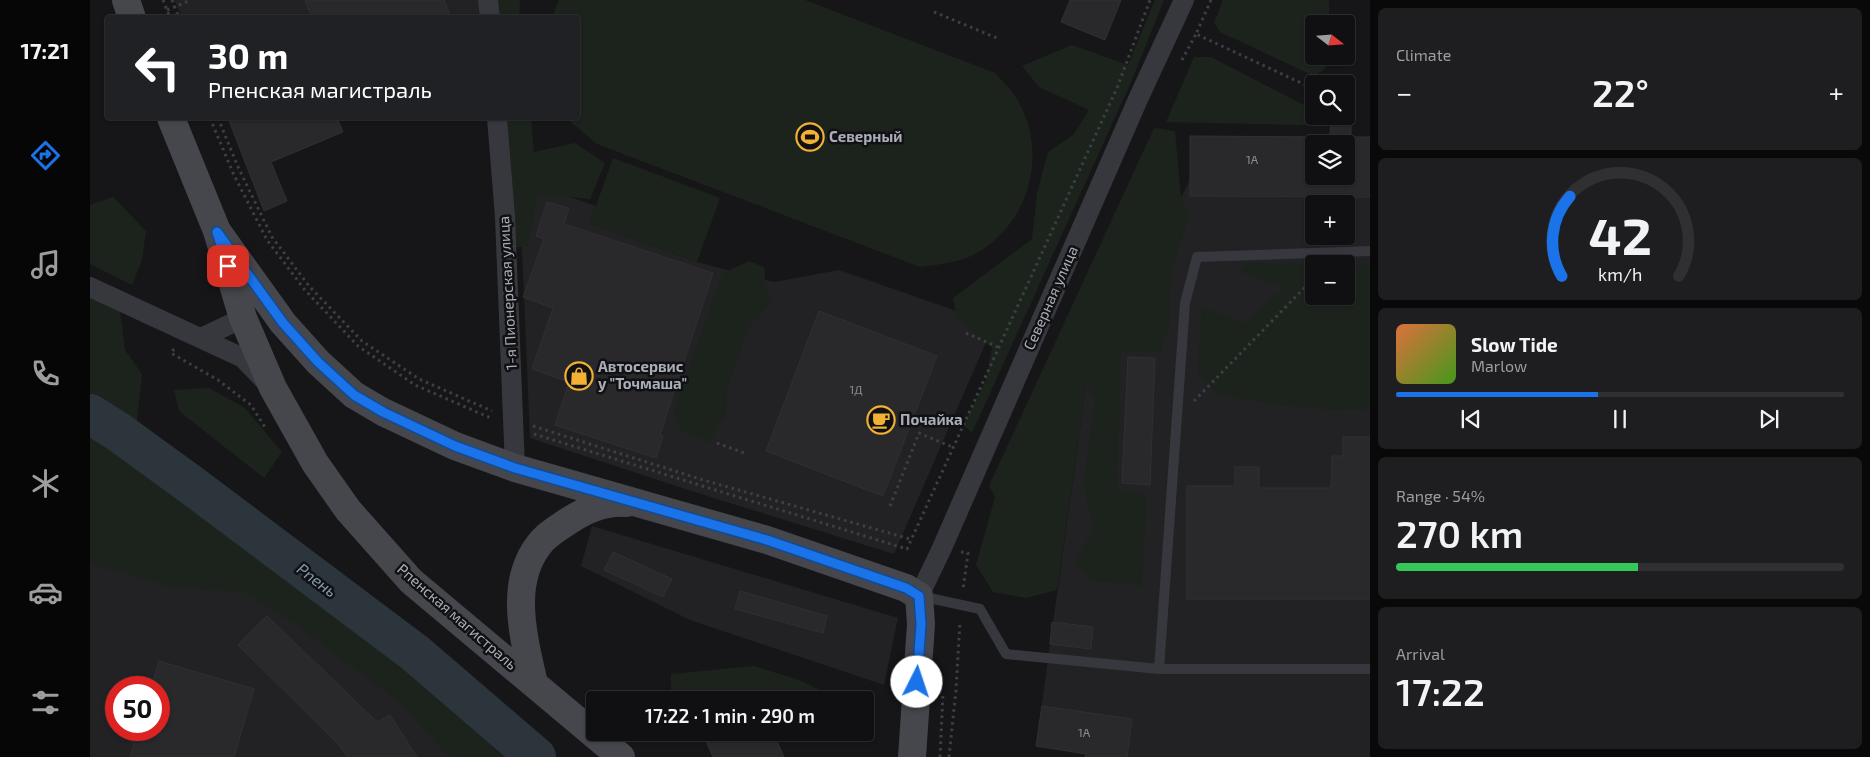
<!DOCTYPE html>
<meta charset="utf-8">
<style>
:root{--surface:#101012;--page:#1e1e20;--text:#f1f3f6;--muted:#9c9d9f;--line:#303032;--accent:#1a73e8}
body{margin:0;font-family:"Exo 2",sans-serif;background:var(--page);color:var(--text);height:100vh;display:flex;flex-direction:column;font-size:19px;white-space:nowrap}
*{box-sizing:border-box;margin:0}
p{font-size:16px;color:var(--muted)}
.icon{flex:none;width:28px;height:28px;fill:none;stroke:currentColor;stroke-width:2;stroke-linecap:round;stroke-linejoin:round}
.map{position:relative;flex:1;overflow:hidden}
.side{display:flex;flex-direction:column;gap:8px;padding:8px;background:#09090a;width:500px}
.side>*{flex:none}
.guide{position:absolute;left:15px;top:15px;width:475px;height:105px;border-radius:5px;box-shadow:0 1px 4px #0004,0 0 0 1px var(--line);background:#202124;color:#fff;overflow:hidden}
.needle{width:32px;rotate:107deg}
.tools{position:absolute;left:1215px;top:15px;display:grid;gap:10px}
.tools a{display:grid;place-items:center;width:50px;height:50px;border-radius:5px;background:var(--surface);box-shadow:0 1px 4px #0004,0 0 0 1px var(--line);font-size:25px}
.speed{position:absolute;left:15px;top:676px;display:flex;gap:10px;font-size:25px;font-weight:700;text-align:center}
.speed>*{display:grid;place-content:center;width:65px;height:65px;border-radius:50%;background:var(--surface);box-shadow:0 1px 4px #0004,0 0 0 1px var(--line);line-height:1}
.speed .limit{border:8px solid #d22;background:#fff;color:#111}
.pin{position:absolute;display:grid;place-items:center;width:42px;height:42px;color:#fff;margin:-21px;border-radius:10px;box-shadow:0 2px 8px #0006}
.me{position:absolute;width:55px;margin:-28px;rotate:4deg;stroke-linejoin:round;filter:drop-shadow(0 0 4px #0008)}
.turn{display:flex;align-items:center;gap:18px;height:105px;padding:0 20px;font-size:22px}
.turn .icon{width:65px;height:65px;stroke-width:2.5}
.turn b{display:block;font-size:35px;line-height:42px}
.big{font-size:38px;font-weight:600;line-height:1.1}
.side .card{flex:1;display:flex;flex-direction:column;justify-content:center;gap:8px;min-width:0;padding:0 18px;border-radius:8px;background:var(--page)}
.side .dial{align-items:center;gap:0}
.dial svg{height:130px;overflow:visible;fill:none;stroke:var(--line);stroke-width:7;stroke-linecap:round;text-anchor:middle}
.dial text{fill:var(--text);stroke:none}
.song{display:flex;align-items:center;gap:15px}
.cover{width:60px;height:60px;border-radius:8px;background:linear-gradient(135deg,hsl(20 70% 55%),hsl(100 70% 35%))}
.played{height:5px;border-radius:2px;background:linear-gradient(90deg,var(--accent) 45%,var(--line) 45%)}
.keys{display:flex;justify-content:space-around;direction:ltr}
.heat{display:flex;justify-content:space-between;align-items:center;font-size:28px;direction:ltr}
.charge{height:8px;border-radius:4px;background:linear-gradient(90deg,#34c759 54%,var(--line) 0)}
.trip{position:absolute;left:496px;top:691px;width:288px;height:50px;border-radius:5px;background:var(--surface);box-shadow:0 1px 4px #0004,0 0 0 1px var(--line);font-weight:600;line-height:50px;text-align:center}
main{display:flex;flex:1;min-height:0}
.menu{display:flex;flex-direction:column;width:90px;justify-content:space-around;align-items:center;background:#060607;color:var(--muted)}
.menu .icon{width:35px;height:35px}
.menu .current{color:var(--accent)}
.menu b{font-size:22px;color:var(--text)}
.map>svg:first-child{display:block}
.built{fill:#222225;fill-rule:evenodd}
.green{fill:#1c231d}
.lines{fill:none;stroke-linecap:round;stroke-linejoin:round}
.river{stroke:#2c353c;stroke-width:40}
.building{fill:#29292c;stroke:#303034;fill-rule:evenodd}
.path{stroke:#3d3f44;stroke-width:3;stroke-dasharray:2.5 4;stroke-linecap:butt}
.service{stroke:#37383d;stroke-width:10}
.minor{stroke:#37383d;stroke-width:20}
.secondary{stroke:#45474d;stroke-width:28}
.route-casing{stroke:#114b97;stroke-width:12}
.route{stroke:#1a73e8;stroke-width:9}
.labels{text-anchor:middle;stroke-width:5;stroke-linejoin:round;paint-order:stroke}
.number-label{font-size:12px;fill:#888b94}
.poi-label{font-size:15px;font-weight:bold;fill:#a8adb8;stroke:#111113;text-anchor:start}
.street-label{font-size:15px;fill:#a8adb8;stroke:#111113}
.water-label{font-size:16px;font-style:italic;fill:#7f9bb3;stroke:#111113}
</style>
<main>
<nav class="menu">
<b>17:21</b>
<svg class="icon current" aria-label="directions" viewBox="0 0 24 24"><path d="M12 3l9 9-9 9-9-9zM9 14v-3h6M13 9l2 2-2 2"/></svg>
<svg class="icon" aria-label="music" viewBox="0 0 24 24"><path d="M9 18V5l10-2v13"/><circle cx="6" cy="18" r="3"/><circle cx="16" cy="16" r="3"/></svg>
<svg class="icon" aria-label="phone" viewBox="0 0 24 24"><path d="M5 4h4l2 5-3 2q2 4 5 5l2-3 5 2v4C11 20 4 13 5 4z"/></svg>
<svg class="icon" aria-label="climate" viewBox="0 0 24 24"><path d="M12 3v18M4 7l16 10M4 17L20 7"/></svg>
<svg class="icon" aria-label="car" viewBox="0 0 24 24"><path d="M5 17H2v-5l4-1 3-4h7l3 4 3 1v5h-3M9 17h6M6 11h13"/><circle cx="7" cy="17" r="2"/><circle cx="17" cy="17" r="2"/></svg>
<svg class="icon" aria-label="filters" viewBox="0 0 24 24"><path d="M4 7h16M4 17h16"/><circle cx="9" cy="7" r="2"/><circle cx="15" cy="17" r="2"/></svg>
</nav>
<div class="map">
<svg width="1280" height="757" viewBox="0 0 1280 757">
<rect width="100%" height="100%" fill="#161618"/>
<path class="built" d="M84,0H389L391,17H92Z
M1256,110H1261V137H1280V757H995V754L946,746L996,385L1100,180V136L1240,137L1241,116H1256ZM1224,144H1256V176H1224ZM1224,204H1256V236H1224ZM1224,264H1256V296H1224Z
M429,179L506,206L500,223L607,262L684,282L749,270L904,324L804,554L598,490L440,438Z
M0,456L410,757H0ZM26,688H69V730H26Z
M502,526L808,618L794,685L600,620L491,566Z"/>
<path class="green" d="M408,0H430L429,17H409Z
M469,0H715L905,73C912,81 922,90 927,99C957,149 942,215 895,248C876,262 853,264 830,267L507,144L482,123L478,118H488V18L462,17Z
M1065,0H1074L1042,80L882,433L873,425L896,381L902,348L867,318L863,298L942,239L947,193L958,152L983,135L999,110L949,87L932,66L982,45L1038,65Z
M1133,0H1239V24H1224V56H1239C1239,67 1233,71 1224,76L1130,32L1124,23Z
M1104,57H1121L1216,106V125L1076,122Z
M414,118H441L444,152L485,143L515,163L500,199L447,194L438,247H420Z
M1064,128L1085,131L1091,197L1099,216L1081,271L1080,323L1071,352L1031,351L1027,490L1057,495L1052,586L1020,582H1001L984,562L1003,529L994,483L1005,399L996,385L967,590L936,598L903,592L886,565L905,497L899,486Z
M523,158L630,198L607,262L500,223Z
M23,197L56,231L52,260L42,285L0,264V205Z
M659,261L674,267L676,284L682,302L658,328L637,389V413L619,442L592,431L583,413L633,273Z
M1156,263L1224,264V296H1256V264L1280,265V409L1243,410L1189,405L1127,395L1107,375L1112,307L1154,323L1195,288L1148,271Z
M0,297L30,311L35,350L52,374L43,457L121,507L207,579L333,672L430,757H367L357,755L309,702L203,623L152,591L89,589L0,564Z
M119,388L155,408L192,452L174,478L89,411L84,390Z
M664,666L709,680L751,700H684L675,694L644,700H581V674Z"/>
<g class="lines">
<path class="river" d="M0,414L27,431L100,484L325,653L446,757"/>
</g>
<path class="building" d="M215,0H354L361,18H222Z
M980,0H1031L1015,40L971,22Z
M1241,116H1261V137H1280V197L1100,196V136L1240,137ZM1224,144H1256V176H1224Z
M138,118H247L253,132L181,162L197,201L174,211Z
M457,202L479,208L474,224L623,273L570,435L573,436L566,458L465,425L479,382L442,369L463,308L433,297L454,239L446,236Z
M729,311L847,356L793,496L676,451Z
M1038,357L1065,358L1060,485L1032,483Z
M1253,437H1280V599H1097V486H1145V467H1169V488H1241L1242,456H1253Z
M523,552L582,579L573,597L514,570Z
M650,591L737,616L733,633L645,609Z
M177,616L287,722L300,715L327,757H257L249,745L148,645Z
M962,622L1003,627L1001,649L960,644Z
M69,661L164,689L144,757H40L48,730H69V688H61Z
M952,706L1042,719L1037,757H995L996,754L946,746Z
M612,732H683L694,757H623Z"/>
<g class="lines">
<path class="path" d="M73,0L80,18
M82,0L89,18
M1121,0L1106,34L1224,89
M77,10L101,0
M844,12L907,38
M1092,60L1106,34
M120,118L143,173L177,240L214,289L268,346L325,385L403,419
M128,118L148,167L182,237L219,286L272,341L329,379L402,411
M876,333L908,347
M84,349L81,353L128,380L161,405L176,429
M1104,401L1224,278
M443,426L610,479L820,539
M444,434L817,549L1027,88L1060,0
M627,443L657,454
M800,506L829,433L862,447
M871,552L878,553L873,590
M850,757L853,693
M859,757L866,690L870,621"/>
<path class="service" d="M830,596L890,609L916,654L1069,669L1095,303L1107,257L1280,251
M1069,669H1280"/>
<path class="minor" d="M398,0L400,18
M407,118L415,217L425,468
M0,287L153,358L175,381
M111,338L153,318
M829,596L852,548L1049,97L1094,0"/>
<path class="secondary" d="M36,0L42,18
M81,118L127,231L153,318L183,388L225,463L258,510L321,581L531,757
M127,231L193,323L228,362L264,395L293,412L365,446L425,468L677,540L816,588L829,596L831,624L822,757
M444,684C434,638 417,581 452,541C459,533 471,526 480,520C497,509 516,501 537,503"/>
</g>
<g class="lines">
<g class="route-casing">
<path id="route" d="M138,266L127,232L193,323L228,362L264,395L293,412L365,446L425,468L677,540L816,588L829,596L831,624L827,682"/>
</g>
<use href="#route" class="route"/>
</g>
<defs>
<g id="stadium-ring" transform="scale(1.4375)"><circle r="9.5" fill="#111113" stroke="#f2b134" stroke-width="1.5"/><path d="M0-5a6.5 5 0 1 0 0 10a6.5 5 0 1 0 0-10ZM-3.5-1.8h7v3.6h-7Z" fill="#f2b134"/></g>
<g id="shop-ring" transform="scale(1.4375)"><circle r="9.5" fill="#111113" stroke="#f2b134" stroke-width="1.5"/><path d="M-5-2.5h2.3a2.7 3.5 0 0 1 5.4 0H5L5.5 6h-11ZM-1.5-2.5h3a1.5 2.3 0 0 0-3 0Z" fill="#f2b134"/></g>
<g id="cafe-ring" transform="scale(1.4375)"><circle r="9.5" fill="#111113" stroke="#f2b134" stroke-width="1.5"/><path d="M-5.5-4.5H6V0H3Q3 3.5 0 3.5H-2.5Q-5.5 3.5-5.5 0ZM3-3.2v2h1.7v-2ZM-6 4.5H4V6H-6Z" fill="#f2b134"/></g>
</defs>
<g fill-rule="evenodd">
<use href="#stadium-ring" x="720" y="137"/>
<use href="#shop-ring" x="489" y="376"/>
<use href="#cafe-ring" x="791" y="420"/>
</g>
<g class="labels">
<g class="number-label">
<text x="1162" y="164">1А</text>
<text x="766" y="394">1Д</text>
<text x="994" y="737">1А</text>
</g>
<g class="poi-label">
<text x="739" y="142">Северный</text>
<text x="508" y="372">Автосервис<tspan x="508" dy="17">у "Точмаша"</tspan></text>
<text x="810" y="425">Почайка</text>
</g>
<g class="street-label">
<text transform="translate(418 293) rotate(-93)" y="5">1-я Пионерская улица</text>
<text transform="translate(961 298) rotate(-66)" y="5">Северная улица</text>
<text transform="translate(367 617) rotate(41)" y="5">Рпенская магистраль</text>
</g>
<g class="water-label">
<text transform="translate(227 580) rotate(37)" y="6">Рпень</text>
</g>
</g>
</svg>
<div class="tools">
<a><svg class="needle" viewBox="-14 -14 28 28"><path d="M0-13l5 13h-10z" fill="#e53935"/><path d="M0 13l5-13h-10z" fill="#9c9d9f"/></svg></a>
<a><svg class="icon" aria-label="search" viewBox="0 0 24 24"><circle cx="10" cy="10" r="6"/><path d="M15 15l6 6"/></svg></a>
<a><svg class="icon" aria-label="layers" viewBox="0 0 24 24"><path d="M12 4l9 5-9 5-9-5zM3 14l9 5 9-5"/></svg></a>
<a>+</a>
<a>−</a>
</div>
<div class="speed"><div class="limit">50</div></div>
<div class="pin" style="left:138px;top:266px;background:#d93025"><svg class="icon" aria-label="arrive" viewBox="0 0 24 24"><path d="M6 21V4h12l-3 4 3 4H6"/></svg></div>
<svg class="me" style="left:827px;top:682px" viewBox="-20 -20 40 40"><circle r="19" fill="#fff"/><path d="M0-13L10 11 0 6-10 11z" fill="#1a73e8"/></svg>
<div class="trip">17:22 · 1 min · 290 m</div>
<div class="guide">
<div class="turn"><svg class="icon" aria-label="left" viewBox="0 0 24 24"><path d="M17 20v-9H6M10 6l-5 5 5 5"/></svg><div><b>30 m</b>Рпенская магистраль</div></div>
</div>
</div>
<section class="side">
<div class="card"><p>Climate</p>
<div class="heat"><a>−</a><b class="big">22°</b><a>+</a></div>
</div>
<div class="card dial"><svg viewBox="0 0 100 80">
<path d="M14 69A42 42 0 1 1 86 69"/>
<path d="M14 69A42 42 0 0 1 19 20" stroke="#1a73e8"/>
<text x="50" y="56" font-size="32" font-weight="700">42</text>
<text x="50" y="72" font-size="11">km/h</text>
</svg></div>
<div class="card">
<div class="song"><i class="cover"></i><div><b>Slow Tide</b><p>Marlow</p></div></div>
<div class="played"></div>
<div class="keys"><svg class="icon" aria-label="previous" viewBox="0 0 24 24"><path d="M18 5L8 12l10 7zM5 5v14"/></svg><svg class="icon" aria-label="pause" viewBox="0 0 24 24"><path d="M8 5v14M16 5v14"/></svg><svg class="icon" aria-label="next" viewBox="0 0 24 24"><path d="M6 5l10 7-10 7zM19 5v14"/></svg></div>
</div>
<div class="card"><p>Range · 54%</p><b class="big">270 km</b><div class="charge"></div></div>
<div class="card"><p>Arrival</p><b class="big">17:22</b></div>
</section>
</main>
